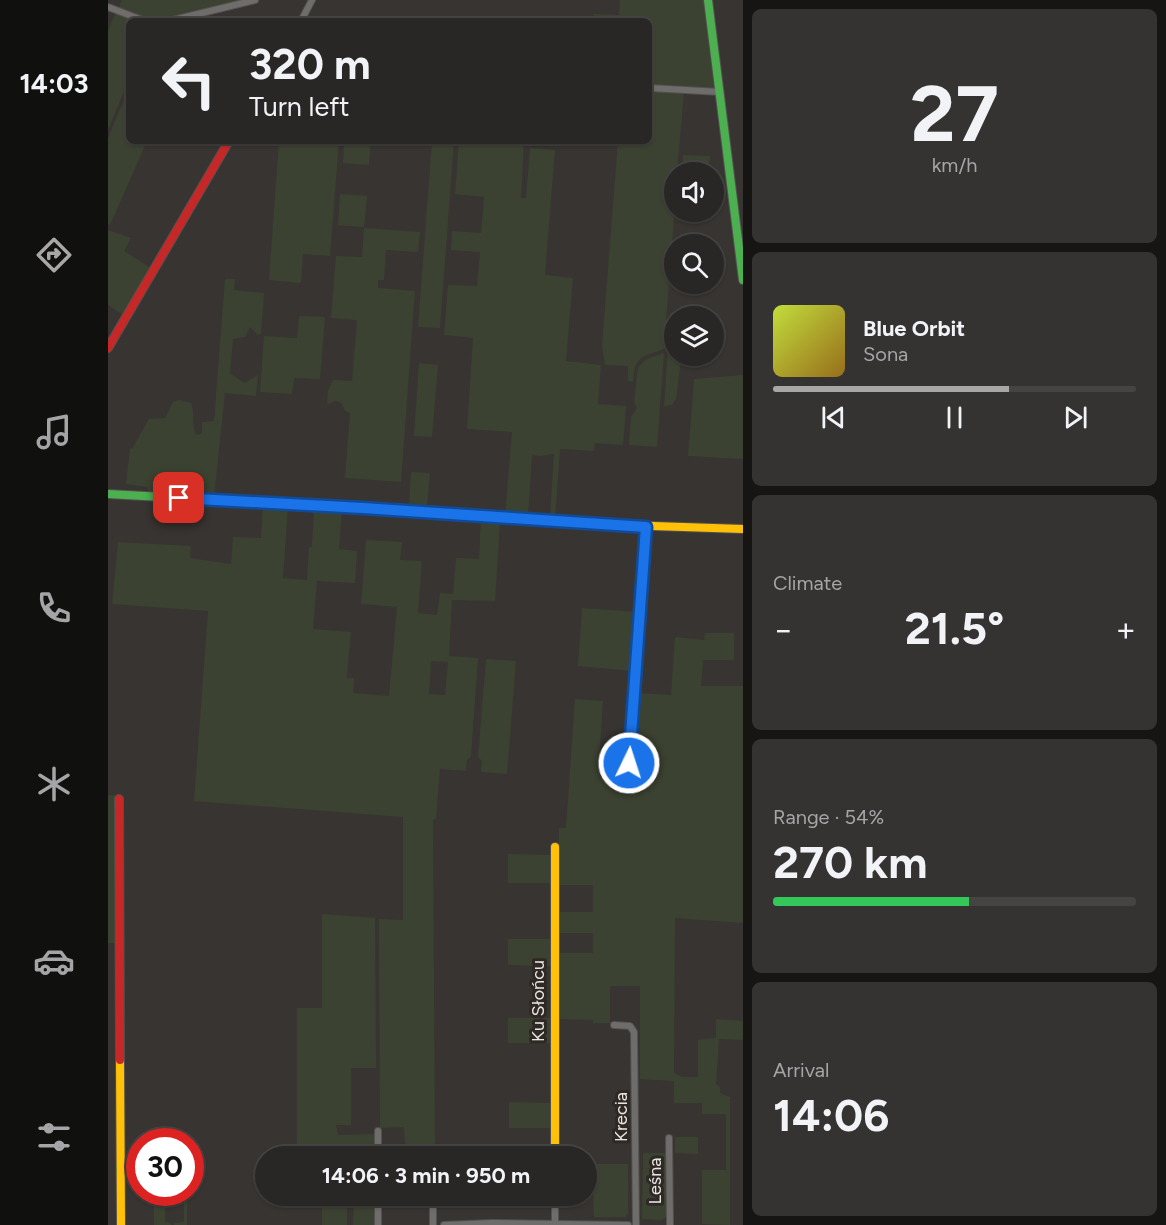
<!DOCTYPE html>
<meta charset="utf-8">
<style>
:root{--surface:#292725;--page:#353332;--text:#f1f3f6;--muted:#a5a5a7;--line:#454442;--accent:#aaa6a3}
body{margin:0;font-family:Figtree,sans-serif;background:var(--page);color:var(--text);height:100vh;display:flex;flex-direction:column;font-size:22px;white-space:nowrap}
*{box-sizing:border-box;margin:0}
p{font-size:20px;color:var(--muted)}
.icon{flex:none;width:33px;height:33px;fill:none;stroke:currentColor;stroke-width:2;stroke-linecap:round;stroke-linejoin:round}
.map{position:relative;flex:1;overflow:hidden}
.panel{display:flex;flex-direction:column;gap:9px;padding:9px;background:#171514;width:423px}
.panel>*{flex:none}
.top-card{position:absolute;left:18px;top:18px;width:526px;height:126px;border-radius:9px;box-shadow:0 2px 4px #0004,0 0 0 2px var(--line);background:#292725;color:var(--text);overflow:hidden}
.buttons{position:absolute;left:556px;top:162px;display:grid;gap:12px}
.buttons a{display:grid;place-items:center;width:60px;height:60px;border-radius:50%;background:var(--surface);box-shadow:0 2px 4px #0004,0 0 0 2px var(--line);font-size:30px}
.speed{position:absolute;left:18px;top:1128px;display:flex;gap:12px;font-size:30px;font-weight:700;text-align:center}
.speed>*{display:grid;place-content:center;width:78px;height:78px;border-radius:50%;background:var(--surface);box-shadow:0 2px 4px #0004,0 0 0 2px var(--line);line-height:1}
.speed .limit{border:9px solid #d22;background:#fff;color:#111}
.pin{position:absolute;display:grid;place-items:center;width:51px;height:51px;color:#fff;margin:-26px;border-radius:12px;box-shadow:0 3px 9px #0006}
.me{position:absolute;width:66px;margin:-33px;rotate:4deg;stroke-linejoin:round;filter:drop-shadow(0 0 4px #0008)}
.turn{display:flex;align-items:center;gap:21px;height:126px;padding:0 24px;font-size:27px}
.turn .icon{width:78px;height:78px;stroke-width:2.5}
.turn b{display:block;font-size:42px;line-height:51px}
.big{font-size:45px;font-weight:700;line-height:1.1}
.panel .widget{flex:1;display:flex;flex-direction:column;justify-content:center;gap:9px;min-width:0;padding:0 21px;border-radius:9px;background:var(--page)}
.panel .dial{align-items:center;gap:0}
.dial b{font-size:78px;line-height:1}
.song{display:flex;align-items:center;gap:18px}
.cover{width:72px;height:72px;border-radius:9px;background:linear-gradient(135deg,hsl(70 70% 55%),hsl(40 70% 35%))}
.played{height:6px;border-radius:3px;background:linear-gradient(90deg,var(--accent) 65%,var(--line) 65%)}
.keys{display:flex;justify-content:space-around;direction:ltr}
.heat{display:flex;justify-content:space-between;align-items:center;font-size:33px;direction:ltr}
.charge{height:9px;border-radius:4px;background:linear-gradient(90deg,#34c759 54%,var(--line) 0)}
.trip{position:absolute;left:147px;top:1146px;width:342px;height:60px;border-radius:30px;background:var(--surface);box-shadow:0 2px 4px #0004,0 0 0 2px var(--line);font-weight:700;line-height:60px;text-align:center}
main{display:flex;flex:1;min-height:0}
.tabs{display:flex;flex-direction:column;width:108px;justify-content:space-around;align-items:center;background:#10100f;color:var(--muted)}
.tabs .icon{width:42px;height:42px}
.tabs .current{color:var(--accent)}
.tabs b{font-size:27px;color:var(--text)}
.map>svg:first-child{display:block}
.green{fill:#3c4231;fill-rule:evenodd}
.lines{fill:none;stroke-linecap:round;stroke-linejoin:round}
.street-casing{stroke:#53504e;stroke-width:8}
.fast-casing{stroke:#53504e;stroke-width:10}
.slow-casing{stroke:#53504e;stroke-width:10}
.jam-casing{stroke:#53504e;stroke-width:10}
.street{stroke:#6f6d6b;stroke-width:6}
.fast{stroke:#4caf50;stroke-width:8}
.slow{stroke:#ffc107;stroke-width:8}
.jam{stroke:#c62828;stroke-width:8}
.route-casing{stroke:#114b97;stroke-width:15}
.route{stroke:#1a73e8;stroke-width:10}
.labels{text-anchor:middle;stroke-width:6;stroke-linejoin:round;paint-order:stroke}
.street-label{font-size:18px;fill:#e8e4e1;stroke:#2e2925}
</style>
<main>
<nav class="tabs">
<b>14:03</b>
<svg class="icon current" aria-label="directions" viewBox="0 0 24 24"><path d="M12 3l9 9-9 9-9-9zM9 14v-3h6M13 9l2 2-2 2"/></svg>
<svg class="icon" aria-label="music" viewBox="0 0 24 24"><path d="M9 18V5l10-2v13"/><circle cx="6" cy="18" r="3"/><circle cx="16" cy="16" r="3"/></svg>
<svg class="icon" aria-label="phone" viewBox="0 0 24 24"><path d="M5 4h4l2 5-3 2q2 4 5 5l2-3 5 2v4C11 20 4 13 5 4z"/></svg>
<svg class="icon" aria-label="climate" viewBox="0 0 24 24"><path d="M12 3v18M4 7l16 10M4 17L20 7"/></svg>
<svg class="icon" aria-label="car" viewBox="0 0 24 24"><path d="M5 17H2v-5l4-1 3-4h7l3 4 3 1v5h-3M9 17h6M6 11h13"/><circle cx="7" cy="17" r="2"/><circle cx="17" cy="17" r="2"/></svg>
<svg class="icon" aria-label="filters" viewBox="0 0 24 24"><path d="M4 7h16M4 17h16"/><circle cx="9" cy="7" r="2"/><circle cx="15" cy="17" r="2"/></svg>
</nav>
<div class="map">
<svg width="635" height="1225" viewBox="0 0 635 1225">
<rect width="100%" height="100%" fill="#373431"/>
<path class="green" d="M14,0H135L47,21L10,9Z
M512,0H597L607,88L605,90L542,86V21H486V14L511,15Z
M8,12L32,21H21V79L0,130V30Z
M21,88V141H39L2,225L0,224V138Z
M542,90L576,92L569,172H567V204L556,349C533,357 527,356 525,382L520,381V366L497,365L494,346L510,141H542Z
M171,141H231L222,256L195,254L193,283L161,280Z
M236,141H263L261,165L235,163Z
M324,141H346L332,328L310,327Z
M351,141H416L413,198H418L422,148L447,150L437,275L465,278L458,361L493,365L490,404L518,406L515,445L487,443L486,451L452,449L447,519L442,518L446,454L432,456L424,455L420,517L397,516L404,432L359,429L365,338L336,335L340,285L369,286L372,252L343,250L344,231L373,233L376,197L347,194Z
M575,155L602,156L600,172H574Z
M232,194L259,196L256,227L230,225Z
M256,228L312,232L310,252L278,250L276,280H270V288L307,291L293,482L237,478L242,413L237,411C235,405 234,402 227,401L221,404L219,403L220,391L225,380L244,381L249,320L223,318L228,256L254,257Z
M0,230L23,238L16,251L43,268L15,315L0,305Z
M117,279H127L126,290L156,293L153,334H149L142,327L137,337L125,339L122,373L136,383L150,375L148,396L117,393L106,497L42,494L39,487L18,484L22,448L24,449L41,419L57,418L65,402L71,400L83,403C88,413 82,426 89,435L94,433V422L106,421Z
M191,316L217,317L212,379L186,378L184,394L152,392L156,336L189,338Z
M561,335H567V356H587V360H573L568,399L564,405L556,406Z
M556,353L549,447L521,445L523,417L529,408L526,402L530,367L539,359Z
M311,363L330,365L324,437L306,436Z
M635,375V459L580,456L586,379Z
M303,472L322,473L319,507L317,510L304,509L301,505Z
M155,506L180,507L175,578L199,580L201,547H204L206,509H234L231,549L249,551L247,583L209,581L205,629L243,632L239,678H246L245,693L281,696L289,607L253,604L258,540L294,542L292,560L314,561L310,613L329,615L332,593L345,594L348,558L371,559L373,520L392,522L387,601L344,600L341,656L370,658L363,757L359,760L358,771L332,769L328,819H325L327,1153H297V1156H273L272,1146L297,1145L296,1127L272,1128L271,919L295,920V817L86,801L100,611L4,604L10,542L83,546L82,558L123,564L125,537L153,538ZM323,661L340,662L337,695L321,694Z
M474,608L530,612L525,671L470,666Z
M597,633H626V660H595L593,686H635V923L567,918L566,1073L574,1077H590V1040L608,1038V1019L635,1021V1040L611,1039L608,1084L612,1087V1093L622,1097V1225L594,1224V1170H618V1114H594V1103H566V1081L532,1079V986H502V1023H485V1020L451,1019L450,953H485V933H450V912H485V885H450L451,828H458L467,699L495,701L491,760L515,762L518,760V767H524L530,693L563,695L567,637L596,640Z
M378,659L408,661L399,774L373,772L374,761L370,757Z
M0,795L9,796L10,943H0Z
M400,854L443,855V883H400Z
M214,914L267,918L268,1068H243V1125H228L230,1135L268,1134V1156H261V1151H233V1156H189V1008H214Z
M400,939H443V966L400,965Z
M400,1018H443V1043H400Z
M401,1102L443,1103V1128H401Z
M567,1137H590V1154L567,1153Z
M535,1153H558V1217L554,1220L534,1219Z
M479,1161H486V1164H520V1214L517,1217H486L485,1185H479Z
M46,1193H79V1225H66V1223L76,1222V1201H72V1196L57,1195V1222L63,1223V1225H46Z
M214,1196H236L239,1202V1225H214Z
M261,1196H269L267,1225H245L246,1199H261Z"/>
<g class="lines">
<g class="street-casing">
<path id="street" d="M0,7L37,21
M61,21L147,0
M193,21L204,0
M542,88L612,92
M521,763L538,527
M506,1025L522,1026L526,1032L528,1225
M270,1131V1156
M561,1138L562,1225
M270,1196V1225
M325,1196V1225
M447,1223V1196
M336,1225L384,1223L520,1225"/>
</g>
<g class="fast-casing">
<path id="fast" d="M600,0L635,280
M0,494L255,508L515,525"/>
</g>
<g class="slow-casing">
<path id="slow" d="M515,525L635,529
M447,847V1156
M12,1060L13,1225"/>
</g>
<g class="jam-casing">
<path id="jam" d="M0,348L121,141
M11,799L12,1060"/>
</g>
<use href="#street" class="street"/>
<use href="#fast" class="fast"/>
<use href="#slow" class="slow"/>
<use href="#jam" class="jam"/>
</g>
<g class="lines">
<g class="route-casing">
<path id="route" d="M71,498L255,508L538,527L521,763"/>
</g>
<use href="#route" class="route"/>
</g>
<g class="labels">
<g class="street-label">
<text transform="translate(430 1001) rotate(-90)" y="6">Ku Słońcu</text>
<text transform="translate(513 1117) rotate(-90)" y="6">Krecia</text>
<text transform="translate(547 1181) rotate(-90)" y="6">Leśna</text>
</g>
</g>
</svg>
<div class="buttons">
<a><svg class="icon" aria-label="sound" viewBox="0 0 24 24"><path d="M4 9h4l5-4v14l-5-4H4zM17 9q2 3 0 6"/></svg></a>
<a><svg class="icon" aria-label="search" viewBox="0 0 24 24"><circle cx="10" cy="10" r="6"/><path d="M15 15l6 6"/></svg></a>
<a><svg class="icon" aria-label="layers" viewBox="0 0 24 24"><path d="M12 4l9 5-9 5-9-5zM3 14l9 5 9-5"/></svg></a>
</div>
<div class="speed"><div class="limit">30</div></div>
<div class="pin" style="left:71px;top:498px;background:#d93025"><svg class="icon" aria-label="arrive" viewBox="0 0 24 24"><path d="M6 21V4h12l-3 4 3 4H6"/></svg></div>
<svg class="me" style="left:521px;top:763px" viewBox="-20 -20 40 40"><circle r="17" fill="#1a73e8" stroke="#fff" stroke-width="3"/><path d="M0-11L8 9 0 5-8 9z" fill="#fff"/></svg>
<div class="trip">14:06 · 3 min · 950 m</div>
<div class="top-card">
<div class="turn"><svg class="icon" aria-label="left" viewBox="0 0 24 24"><path d="M17 20v-9H6M10 6l-5 5 5 5"/></svg><div><b>320 m</b>Turn left</div></div>
</div>
</div>
<section class="panel">
<div class="widget dial"><b>27</b><p>km/h</p></div>
<div class="widget">
<div class="song"><i class="cover"></i><div><b>Blue Orbit</b><p>Sona</p></div></div>
<div class="played"></div>
<div class="keys"><svg class="icon" aria-label="previous" viewBox="0 0 24 24"><path d="M18 5L8 12l10 7zM5 5v14"/></svg><svg class="icon" aria-label="pause" viewBox="0 0 24 24"><path d="M8 5v14M16 5v14"/></svg><svg class="icon" aria-label="next" viewBox="0 0 24 24"><path d="M6 5l10 7-10 7zM19 5v14"/></svg></div>
</div>
<div class="widget"><p>Climate</p>
<div class="heat"><a>−</a><b class="big">21.5°</b><a>+</a></div>
</div>
<div class="widget"><p>Range · 54%</p><b class="big">270 km</b><div class="charge"></div></div>
<div class="widget"><p>Arrival</p><b class="big">14:06</b></div>
</section>
</main>
